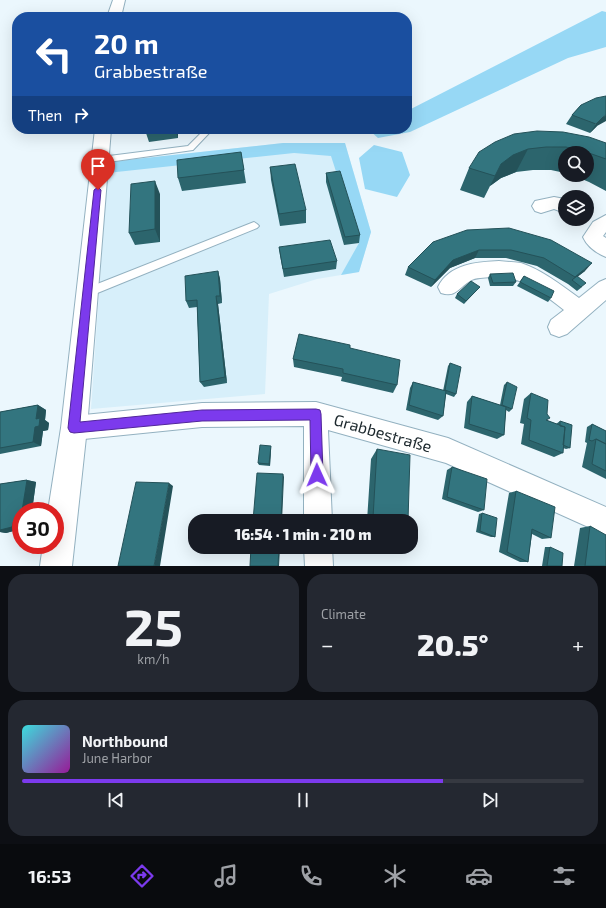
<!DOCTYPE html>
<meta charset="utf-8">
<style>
:root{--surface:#171b24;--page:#242831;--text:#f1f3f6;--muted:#9ea1a6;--line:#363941;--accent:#7c3aed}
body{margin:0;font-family:"Exo 2",sans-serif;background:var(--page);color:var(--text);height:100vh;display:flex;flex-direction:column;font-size:15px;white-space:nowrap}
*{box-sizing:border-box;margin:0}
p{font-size:13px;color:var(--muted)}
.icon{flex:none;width:22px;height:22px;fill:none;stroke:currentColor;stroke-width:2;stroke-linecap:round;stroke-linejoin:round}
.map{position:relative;height:566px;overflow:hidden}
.panel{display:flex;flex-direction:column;gap:8px;padding:8px;background:#0d0f14;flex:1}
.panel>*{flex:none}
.top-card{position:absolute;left:12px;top:12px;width:400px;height:122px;border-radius:16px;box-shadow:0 4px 16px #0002;background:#1a4fa0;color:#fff;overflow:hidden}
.fabs{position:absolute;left:558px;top:146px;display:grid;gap:8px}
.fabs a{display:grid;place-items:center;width:36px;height:36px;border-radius:50%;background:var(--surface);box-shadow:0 4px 16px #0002;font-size:20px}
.speed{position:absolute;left:12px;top:502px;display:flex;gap:8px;font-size:20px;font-weight:700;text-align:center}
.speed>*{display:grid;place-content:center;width:52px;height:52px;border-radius:50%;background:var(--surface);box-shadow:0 4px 16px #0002;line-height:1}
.speed .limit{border:6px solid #d22;background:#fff;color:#111}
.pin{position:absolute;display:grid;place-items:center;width:34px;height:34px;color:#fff;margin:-41px -17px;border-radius:50% 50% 50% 0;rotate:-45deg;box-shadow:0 0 4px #0007}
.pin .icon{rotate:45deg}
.me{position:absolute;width:44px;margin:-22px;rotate:359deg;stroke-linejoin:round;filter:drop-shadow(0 0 3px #0008)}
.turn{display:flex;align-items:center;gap:14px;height:84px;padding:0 16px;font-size:18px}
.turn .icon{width:52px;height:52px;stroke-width:2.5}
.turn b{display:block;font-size:28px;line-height:34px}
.then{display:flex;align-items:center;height:38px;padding:0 16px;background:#0003;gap:8px;font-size:15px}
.big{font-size:30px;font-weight:800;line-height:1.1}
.panel .card{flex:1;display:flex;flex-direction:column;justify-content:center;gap:6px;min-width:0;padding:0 14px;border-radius:16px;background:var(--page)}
.panel .dial{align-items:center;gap:0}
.dial b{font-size:52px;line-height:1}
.song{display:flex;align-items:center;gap:12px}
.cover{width:48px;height:48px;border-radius:6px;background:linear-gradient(135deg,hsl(180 70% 55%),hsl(300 70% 35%))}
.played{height:4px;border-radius:2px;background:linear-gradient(90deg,var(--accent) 75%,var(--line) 75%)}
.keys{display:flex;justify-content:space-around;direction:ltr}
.heat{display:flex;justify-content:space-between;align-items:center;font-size:22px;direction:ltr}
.panel .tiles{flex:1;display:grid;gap:8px;grid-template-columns:1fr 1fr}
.card:last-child{grid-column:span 2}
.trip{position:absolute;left:188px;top:514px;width:230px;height:40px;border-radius:16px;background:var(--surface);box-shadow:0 4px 16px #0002;font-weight:800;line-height:40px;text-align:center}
.dock{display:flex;height:64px;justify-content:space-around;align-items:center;background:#090b0e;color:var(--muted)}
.dock .icon{width:28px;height:28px}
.dock .current{color:var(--accent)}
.dock b{font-size:18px;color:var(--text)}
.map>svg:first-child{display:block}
.built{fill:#d7effa}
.green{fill:#97d8f5}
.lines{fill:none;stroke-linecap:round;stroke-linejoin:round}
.lane-casing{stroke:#93b1c0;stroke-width:2}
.street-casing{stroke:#93b1c0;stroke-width:2}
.secondary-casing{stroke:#93b1c0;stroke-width:2}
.lane{fill:#fff;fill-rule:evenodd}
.street{fill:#fff;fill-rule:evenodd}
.secondary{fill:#fff;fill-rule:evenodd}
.wall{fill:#2c656d}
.shaded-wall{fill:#245259}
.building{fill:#33757f;stroke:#245259}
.route{fill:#7c3aed;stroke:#51269a}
.labels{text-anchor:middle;stroke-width:4;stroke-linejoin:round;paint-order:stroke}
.near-street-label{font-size:16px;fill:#1b272c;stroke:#fff}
</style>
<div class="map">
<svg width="606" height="566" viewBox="0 0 606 566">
<rect width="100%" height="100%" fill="#ebf7fd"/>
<path class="built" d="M283,143H345L371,232L359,272L317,279L269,294L265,394L91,409L108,162Z"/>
<path class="green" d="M602,11L606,12V47L568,58L410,132L378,138L369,130L372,129H407V111Z
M283,143H345L371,232L359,272L341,275L359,243L331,156L294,153L107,173L108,162Z
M374,145L402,152L410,175L397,197L365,189L359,158Z"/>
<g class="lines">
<g class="lane-casing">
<path id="lane" d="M205,129H213L193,150L101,163L97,160L101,157L188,146Z
M254,222L257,224L259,226L257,228L90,296L86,297L82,296L81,293L82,290Z"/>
</g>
<g class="street-casing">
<path id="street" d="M554,197L565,199V213L554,209L541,213L535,211L532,206L535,201Z
M606,215V232L603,236L606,238V257C596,253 587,246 583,237L593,222Z
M499,261C506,262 514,262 521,263C542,270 561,285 579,298L599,282L606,279V300L567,334L559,337L551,334L548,327L551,320L564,310C539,291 524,276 491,277C484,278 476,277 470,281C458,288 456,298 441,293L438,287C449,264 477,262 499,261Z
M316,402L448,438L606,507V535L446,463L328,430L332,521H304V426L202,427L74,440L65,437L62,428L65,419L74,416L202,403Z
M304,547H332L333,566H305Z"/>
</g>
<g class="secondary-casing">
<path id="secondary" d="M113,0H125L121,17H107Z
M95,129H111L87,428L72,566H40L43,545H55V511H48L61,428Z"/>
</g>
<use href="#lane" class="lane"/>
<use href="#street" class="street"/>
<use href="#secondary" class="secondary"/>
</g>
<path class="wall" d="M581,105L597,126L590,133L566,124L572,115Z
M146,129H185V133L178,134V138L149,142L146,133Z
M191,129H205V132L192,133Z
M243,129H258L244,131Z
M495,142L606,143V191L589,182L572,175H587V153H565V173L551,170H533L516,172L501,178L490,186L484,198L460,190L469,168Z
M241,152L246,183L182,191L178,178Z
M270,167L306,210V223L280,226L271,180Z
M326,173L360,235L359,243L344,245L326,182Z
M160,194V242L135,245L129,233Z
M467,230L585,271L577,277L582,287L577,291L568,284L537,266L506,258H475L450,268L431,287L405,275L408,267Z
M279,247L337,261L336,269L284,277L280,255Z
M218,271L220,279L222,303L218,304L227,383L204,387L200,382L197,307L189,308L186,301Z
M490,274L516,282L513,286H490L488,278Z
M524,276L551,298L548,302L517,286Z
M477,290L464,304L455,298L457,294Z
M350,348L397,385L393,393L341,381L342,377L294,367L293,359Z
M450,363L456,394L454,397L446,394L443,416L438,420L406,410L410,388L413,382L443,391L448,366Z
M507,382L512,409L509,412L506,410L504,435L497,439L464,428L467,402L472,396L500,405L504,385Z
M531,393L546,420L556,424L560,421L570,448L566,449L563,448V453L554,457L521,444L524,424L520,423L524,399Z
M38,405L46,410L45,420L49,423L48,430L43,431L41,446L0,454V412Z
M592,424L606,431V479L582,467L587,443L585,442L587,427Z
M271,448L270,466L259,465L258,463Z
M377,449L408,521H367L371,459Z
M452,467L484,510L478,512L442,499L447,470Z
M27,480L36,482L32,511H21V529L6,533L0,532V484Z
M516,491L551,538L542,539L532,534L528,562H520L499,552L509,493Z
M482,513L495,537H491L476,532L479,514Z
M590,526L606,566H574L580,528Z
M545,547H550L562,566H542Z"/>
<path class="shaded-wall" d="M606,115V121L597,126L590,133L596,124L603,117Z
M175,129H185V133L178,134V138Z
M528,149L516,172L501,178L490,186L484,198L501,164L513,155Z
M155,181L160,194V242L155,229Z
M479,250L475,258L450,268L431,287L435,280L453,260Z
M592,263L585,271L572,281V280L568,284L575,277Z
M218,271L220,279L222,303L220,296Z
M216,296L218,304L227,383L225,377Z
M38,405L46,410L45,420L49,423L48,430L43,431L41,446L33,442Z
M271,446V448L270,466L269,464Z
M283,474L284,477L282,521H281Z
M27,480L36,482L32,511H22Z
M169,483L173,486L160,566H154Z
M14,520L21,521V529L6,533L0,532V530Z
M279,547H280L279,566H278Z"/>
<path class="building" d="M606,96V115L603,117L596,124L572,115L581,105L596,98Z
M146,129H175L146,133Z
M537,131L563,132L589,137L606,143V159L586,152L566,147H546L528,149L513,155L501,164L495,176L469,168L479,152L495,142L514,134Z
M241,152L244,170L178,178L177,160Z
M295,164L306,210L279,214L270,167Z
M340,171L360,235L345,237L326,173Z
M155,181V229L129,233L131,184Z
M509,228L551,240L592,263L575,277L544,258L511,250H479L453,260L435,280L408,267L433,242L467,230Z
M330,240L337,261L283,269L279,247Z
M218,271L220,296H216L225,377L200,382L197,300L186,301L185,276Z
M513,273L516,282L493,283L490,274Z
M524,276L554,291L551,298L520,282Z
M577,276L586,283L581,287L572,280Z
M471,281L480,287L466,301L457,294Z
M299,334L350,345V348L400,360L397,385L343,373V369L293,359Z
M450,363L461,367L456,394L445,390Z
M413,382L446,391L443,416L409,405Z
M507,382L517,387L512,409L502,405Z
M531,393L548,400L547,414L550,418L546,420L565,427L563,453L529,440L531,420L527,418Z
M472,396L506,407L504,435L469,424Z
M38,405L36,419L40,418L39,426L35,427L33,442L0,448V412Z
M560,421L572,425L570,448L563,445L565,427L560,426Z
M592,424L606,431V444L596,439L592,441L589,440Z
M596,439L606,444V471L592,464Z
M260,445L271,446L269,464L258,463Z
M377,449L410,455L408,521H390L373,518Z
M452,467L487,479L484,510L447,497Z
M257,473L283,474L281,521H253Z
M27,480L22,511H21V518L14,520L12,527L0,530V484Z
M136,482L169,483L154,566H118Z
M516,491L555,507L551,538L532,529L528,562L507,552Z
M482,513L497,518L495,537L480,531Z
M590,526L606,535V566H585Z
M251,547H279L278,566H250Z
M550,547L563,553L562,566H547Z"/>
<path class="route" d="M98,187L101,190L80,422L202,410L316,409L320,410L321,414L323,475L321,479L317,481L313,479L311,475L310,420L202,421L74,433L70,432L68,428L94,190Z"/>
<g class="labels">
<g class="near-street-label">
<text transform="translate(383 433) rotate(16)" y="6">Grabbestraße</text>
</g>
</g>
</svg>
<div class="fabs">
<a><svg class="icon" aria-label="search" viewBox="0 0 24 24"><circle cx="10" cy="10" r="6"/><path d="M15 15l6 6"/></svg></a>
<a><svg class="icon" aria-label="layers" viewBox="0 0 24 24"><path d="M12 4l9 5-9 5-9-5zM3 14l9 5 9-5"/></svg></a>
</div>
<div class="speed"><div class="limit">30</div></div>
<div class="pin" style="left:98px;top:190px;background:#d93025"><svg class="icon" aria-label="arrive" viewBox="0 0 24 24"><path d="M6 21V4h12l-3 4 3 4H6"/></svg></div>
<svg class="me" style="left:317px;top:475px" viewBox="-20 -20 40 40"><path d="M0-17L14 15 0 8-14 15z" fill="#7c3aed" stroke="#fff" stroke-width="4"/></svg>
<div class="trip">16:54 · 1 min · 210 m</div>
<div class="top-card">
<div class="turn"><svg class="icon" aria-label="left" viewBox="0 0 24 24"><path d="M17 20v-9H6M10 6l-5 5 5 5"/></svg><div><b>20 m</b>Grabbestraße</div></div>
<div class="then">Then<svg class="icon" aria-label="right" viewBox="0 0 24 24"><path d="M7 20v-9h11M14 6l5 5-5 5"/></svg></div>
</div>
</div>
<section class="panel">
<div class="tiles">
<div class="card dial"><b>25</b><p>km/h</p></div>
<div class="card"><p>Climate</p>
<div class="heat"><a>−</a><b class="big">20.5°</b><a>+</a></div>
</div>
<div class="card">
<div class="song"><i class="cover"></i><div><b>Northbound</b><p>June Harbor</p></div></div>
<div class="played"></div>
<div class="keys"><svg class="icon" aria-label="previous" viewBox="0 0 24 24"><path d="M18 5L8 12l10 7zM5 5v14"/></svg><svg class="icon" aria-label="pause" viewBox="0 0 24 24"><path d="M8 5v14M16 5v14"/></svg><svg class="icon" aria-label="next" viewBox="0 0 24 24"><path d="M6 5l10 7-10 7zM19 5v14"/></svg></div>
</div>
</div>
</section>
<nav class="dock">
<b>16:53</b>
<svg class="icon current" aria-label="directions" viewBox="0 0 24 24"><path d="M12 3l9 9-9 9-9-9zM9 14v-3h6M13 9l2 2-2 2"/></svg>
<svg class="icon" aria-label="music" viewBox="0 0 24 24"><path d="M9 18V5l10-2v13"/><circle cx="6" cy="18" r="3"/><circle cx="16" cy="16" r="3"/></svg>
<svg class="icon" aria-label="phone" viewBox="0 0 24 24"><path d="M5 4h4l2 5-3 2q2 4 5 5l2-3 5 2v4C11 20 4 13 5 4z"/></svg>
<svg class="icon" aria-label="climate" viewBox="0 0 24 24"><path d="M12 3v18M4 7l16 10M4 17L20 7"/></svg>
<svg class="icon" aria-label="car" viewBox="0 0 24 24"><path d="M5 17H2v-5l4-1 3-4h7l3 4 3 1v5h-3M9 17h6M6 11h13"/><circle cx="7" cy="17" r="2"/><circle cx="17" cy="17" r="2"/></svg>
<svg class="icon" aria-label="filters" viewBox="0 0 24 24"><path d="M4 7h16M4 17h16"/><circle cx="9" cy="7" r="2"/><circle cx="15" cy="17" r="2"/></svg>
</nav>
